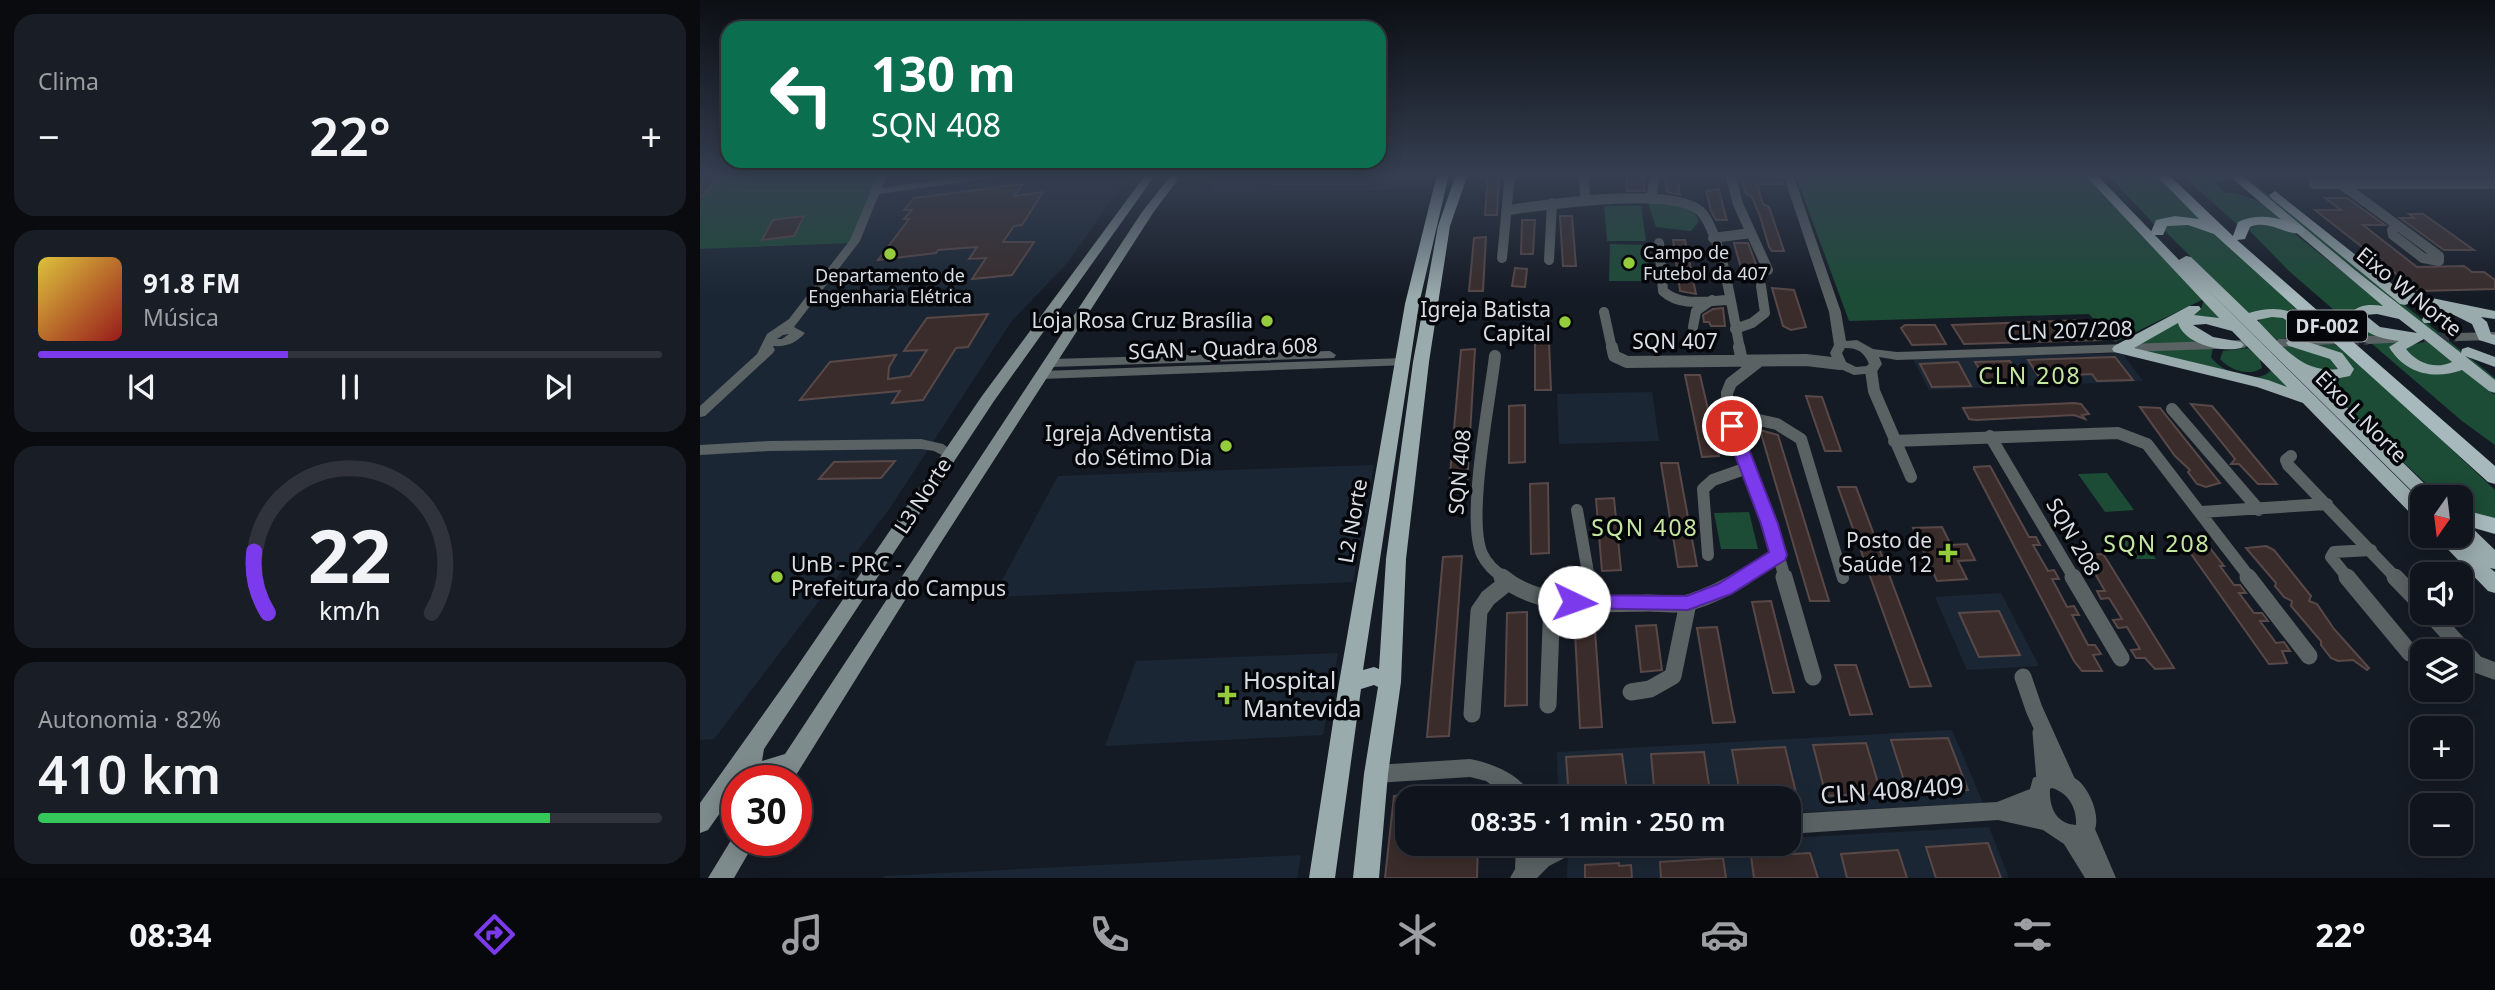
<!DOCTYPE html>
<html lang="pt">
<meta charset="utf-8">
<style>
:root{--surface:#10141c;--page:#191d25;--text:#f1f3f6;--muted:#9c9ea3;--line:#30333b;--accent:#7c3aed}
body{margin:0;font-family:"Noto Sans",sans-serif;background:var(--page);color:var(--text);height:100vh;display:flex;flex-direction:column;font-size:26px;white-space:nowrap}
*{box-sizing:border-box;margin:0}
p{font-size:23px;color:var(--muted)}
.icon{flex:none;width:38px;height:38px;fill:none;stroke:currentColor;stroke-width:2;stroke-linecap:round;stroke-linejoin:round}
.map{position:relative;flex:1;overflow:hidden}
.drawer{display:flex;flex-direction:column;gap:14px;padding:14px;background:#090b0f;width:700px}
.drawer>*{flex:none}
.top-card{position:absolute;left:21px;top:21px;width:665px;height:147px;border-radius:21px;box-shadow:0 4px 18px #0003,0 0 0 2px var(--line);background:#0b6e4f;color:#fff;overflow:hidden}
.needle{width:46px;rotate:194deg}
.buttons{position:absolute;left:1710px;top:485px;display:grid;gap:14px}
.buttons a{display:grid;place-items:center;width:63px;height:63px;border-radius:14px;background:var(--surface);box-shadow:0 4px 18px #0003,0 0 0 2px var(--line);font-size:35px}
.speed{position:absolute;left:21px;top:765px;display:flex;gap:14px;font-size:35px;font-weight:700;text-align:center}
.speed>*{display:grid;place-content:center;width:91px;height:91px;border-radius:50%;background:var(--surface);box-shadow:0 4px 18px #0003,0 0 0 2px var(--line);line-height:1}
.speed .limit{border:10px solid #d22;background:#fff;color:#111}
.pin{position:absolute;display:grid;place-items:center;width:60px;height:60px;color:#fff;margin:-30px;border:4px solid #fff;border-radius:50%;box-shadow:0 2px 7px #0007}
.me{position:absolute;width:77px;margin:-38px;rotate:93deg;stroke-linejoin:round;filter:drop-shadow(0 0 5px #0008)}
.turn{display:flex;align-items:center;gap:24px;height:147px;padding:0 35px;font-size:32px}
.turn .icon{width:91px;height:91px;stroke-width:2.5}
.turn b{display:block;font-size:49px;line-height:60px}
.big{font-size:52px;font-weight:600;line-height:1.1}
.drawer .tile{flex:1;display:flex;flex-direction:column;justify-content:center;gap:10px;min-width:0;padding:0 24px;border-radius:21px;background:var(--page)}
.drawer .dial{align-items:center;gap:0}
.dial svg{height:182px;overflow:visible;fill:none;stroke:var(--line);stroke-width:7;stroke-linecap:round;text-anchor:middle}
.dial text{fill:var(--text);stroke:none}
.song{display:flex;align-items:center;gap:21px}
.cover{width:84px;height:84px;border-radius:10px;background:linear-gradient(135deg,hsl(50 70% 55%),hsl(0 70% 35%))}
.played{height:7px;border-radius:4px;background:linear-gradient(90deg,var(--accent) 40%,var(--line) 40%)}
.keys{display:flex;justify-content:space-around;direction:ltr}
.heat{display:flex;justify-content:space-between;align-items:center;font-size:38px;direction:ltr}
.charge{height:10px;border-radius:5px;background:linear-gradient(90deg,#34c759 82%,var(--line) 0)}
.trip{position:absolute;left:695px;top:786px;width:406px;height:70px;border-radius:21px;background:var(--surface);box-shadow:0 4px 18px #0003,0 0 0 2px var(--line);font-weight:600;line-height:70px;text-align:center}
.tabs{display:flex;height:112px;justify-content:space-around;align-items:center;background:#06080b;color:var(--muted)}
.tabs .icon{width:49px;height:49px}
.tabs .current{color:var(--accent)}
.tabs b{font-size:32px;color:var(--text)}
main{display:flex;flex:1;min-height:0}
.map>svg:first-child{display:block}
.built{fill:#1b2634}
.green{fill:#1c4c36}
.building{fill:#3a2c2b;stroke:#584847;stroke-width:2}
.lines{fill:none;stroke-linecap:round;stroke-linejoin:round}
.tertiary-tunnel{stroke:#323842;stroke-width:10;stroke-dasharray:10 5;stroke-linecap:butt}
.minor-far2{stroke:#5a6263;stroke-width:10}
.minor-far1{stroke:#5a6263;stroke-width:12}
.minor{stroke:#5a6263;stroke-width:17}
.tertiary{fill:#5a6263;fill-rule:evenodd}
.secondary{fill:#7e8b8c;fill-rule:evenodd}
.primary{fill:#9aabad;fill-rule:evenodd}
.trunk{fill:#a7b9bc;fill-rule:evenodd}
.route{fill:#7c3aed;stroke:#51269a;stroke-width:2}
.poi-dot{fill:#95cc3b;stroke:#04060a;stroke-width:2.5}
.labels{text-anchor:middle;stroke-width:7;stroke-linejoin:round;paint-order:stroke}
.far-poi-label{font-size:18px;fill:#d9dee5;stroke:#04060a;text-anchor:start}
.shield{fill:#04060a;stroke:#999da3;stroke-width:2}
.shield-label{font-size:19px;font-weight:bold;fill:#d9dee5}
.street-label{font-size:21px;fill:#d9dee5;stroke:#04060a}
.poi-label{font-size:21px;fill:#d9dee5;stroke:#04060a;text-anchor:end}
.neighbourhood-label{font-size:23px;letter-spacing:2px;fill:#c6e7a0;stroke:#04060a}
.near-poi-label{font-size:24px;fill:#d9dee5;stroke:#04060a;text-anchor:start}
.near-street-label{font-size:24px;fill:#d9dee5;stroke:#04060a}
</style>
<main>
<section class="drawer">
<div class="tile"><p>Clima</p>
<div class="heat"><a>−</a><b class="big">22°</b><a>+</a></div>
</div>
<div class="tile">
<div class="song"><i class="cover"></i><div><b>91.8 FM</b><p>Música</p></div></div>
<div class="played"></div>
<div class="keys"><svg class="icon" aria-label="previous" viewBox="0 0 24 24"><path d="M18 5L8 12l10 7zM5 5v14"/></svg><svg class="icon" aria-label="pause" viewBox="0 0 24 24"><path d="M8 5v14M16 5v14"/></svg><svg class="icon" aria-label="next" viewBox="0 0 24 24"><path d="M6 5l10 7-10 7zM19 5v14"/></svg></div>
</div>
<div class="tile dial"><svg viewBox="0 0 100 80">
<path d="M14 69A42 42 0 1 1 86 69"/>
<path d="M14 69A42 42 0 0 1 8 42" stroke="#7c3aed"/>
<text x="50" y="56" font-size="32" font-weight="700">22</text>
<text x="50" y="72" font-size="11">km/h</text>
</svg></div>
<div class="tile"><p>Autonomia · 82%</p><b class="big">410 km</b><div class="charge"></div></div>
</section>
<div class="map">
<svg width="1795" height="878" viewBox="0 0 1795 878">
<rect width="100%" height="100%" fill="#151b25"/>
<path class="built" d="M0,174H429L369,261L311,322L190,508L14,739L0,740Z
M522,174H732L730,189L510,192Z
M1422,353L1443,381L1229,390L1213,359Z
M952,392L959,441L859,444L857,394Z
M674,465L653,582L293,597L358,476Z
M1301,593L1339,666L1267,670L1235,597Z
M638,653L623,735L405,746L436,661Z
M1252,730L1283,803L1089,813L1088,798H858L857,752Z
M1289,827L1309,878H867L868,850L980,844H1088L1089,838Z
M601,855L597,878H183L184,876Z"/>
<path class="green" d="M21,174H182L150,243L0,249V198Z
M1095,174H1388L1479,274L1530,323L1503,316L1486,319L1508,343L1433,345L1501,309L1504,299L1415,342L1389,314L1149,321Z
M1407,174H1456L1509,225L1454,224Z
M1481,174H1529L1526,181H1513L1526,193H1536L1563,203L1590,226L1583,223L1539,226Z
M1537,174H1542L1795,378V383Z
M947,200L993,209L999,221L991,231L956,227Z
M904,206H941L946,241H907Z
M1474,221L1509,229L1633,338L1605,339L1611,334L1597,318L1550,316L1464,230L1466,224Z
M1562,223L1594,233L1691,311L1657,309L1691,337H1665L1589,271L1548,229Z
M910,244L948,245L949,281H909Z
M1581,316L1602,327L1598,336L1576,340L1559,324V318Z
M1728,341L1750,359L1752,365L1723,366L1703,347Z
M1698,342L1695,345C1714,358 1739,385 1762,368L1795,395V445L1762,421L1671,343Z
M1639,344L1795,490V522L1761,512L1760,497H1740L1610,373L1651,372L1611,345Z
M1582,346L1612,349L1639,360L1638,373L1603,366Z
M1513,348L1511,357C1521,372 1558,386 1571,370L1600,395L1438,351Z
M1548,348L1560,359L1562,368C1548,377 1530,370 1520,359L1523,351Z
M1407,473L1434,510H1435L1405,512L1378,474Z
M1049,512L1058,549H1021L1014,513Z
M1441,537L1456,559H1430L1417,539Z"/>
<path class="building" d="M0,174H21L0,199Z
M788,174H799L797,215H785Z
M964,174H977L980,195L967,192Z
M1040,174H1079L1083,184H1057L1063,204L1069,207L1084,251H1072L1069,247L1060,216L1052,197L1046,193Z
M926,176H943L945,191H927Z
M323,184L314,196L343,192L322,225L314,226L303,242H334L312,275L272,279L286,258L269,259L277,247L238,250L236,253L178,260L209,219H204L212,210H204L214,198Z
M1019,189L1025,214L1027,220H1016L1011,211L1006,191Z
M1625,198H1647L1685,225H1663L1717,267L1764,266L1772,272H1784L1795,280V289L1718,291L1615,210H1641Z
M1709,214H1723L1774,250H1744L1700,218H1714Z
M104,216L94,236L62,240L73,220Z
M860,216H872L876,266H863Z
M822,220H835L833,254H821Z
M786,237L783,291H769L774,238Z
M973,240H985L996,294L980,291Z
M1034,243H1048L1061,278L1044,279Z
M815,268L827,269L825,287L812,286Z
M1072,288L1094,290L1106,327L1091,330L1083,326Z
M1023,308L1025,326H1011L1009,322H1004L1003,315L1013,309Z
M288,314L268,347L256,348L223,400L192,403L200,391L100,400L130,362L196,355L189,367L188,379L210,376L227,350L204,351L227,318Z
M1385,320L1401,340L1264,344L1252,325Z
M1235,325L1246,344L1212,345L1201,328L1205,325Z
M835,342H849L851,390H835Z
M775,349L767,486H749L761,350Z
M1415,357L1433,380L1397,381L1392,374L1374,375L1379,382L1343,383L1328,360Z
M1310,361L1324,384L1289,385L1275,362Z
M1258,362L1271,386L1232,387L1220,364Z
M985,375H1000L1019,456L1002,457Z
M1106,396L1122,397L1141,451H1125Z
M1374,403L1381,404L1389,414L1382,415L1385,419L1374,415L1276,420L1269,419L1263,408Z
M1491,404L1512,406L1577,484H1558L1539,464H1531L1535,459Z
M825,405V462L809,463V406Z
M1440,407L1460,408L1520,483L1506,487L1497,484L1488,472L1490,470L1475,456Z
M1060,430L1078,435L1129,601H1110Z
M195,461L181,478L119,479L134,462Z
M961,463H978L997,566L978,567Z
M1290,466L1329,537H1336L1340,545H1333L1348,571L1354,570L1359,579H1352L1367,607L1374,606L1379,615H1372L1388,645H1395L1401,654L1393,655L1402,671H1382L1374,661L1274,469V467Z
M848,483L849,553L831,554L830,484Z
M1138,487H1156L1231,686L1210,687Z
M914,498L921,570L902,571L896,499Z
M1242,527L1251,545L1267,544L1275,560L1258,561L1267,579L1237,581L1213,528Z
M1506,543L1524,566H1520L1534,585H1540L1546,593H1539L1554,613H1562L1568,621H1560L1576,643L1584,642L1590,651H1582L1587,663L1569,664L1484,544Z
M1566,546L1574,550L1611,596L1609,601L1617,604L1634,629L1669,668L1667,670L1653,660L1638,661L1631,658L1621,645V641L1591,606L1592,601L1584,597L1575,586L1576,583L1546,548Z
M1403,554L1407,560L1474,668L1455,669L1445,658H1436L1431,650L1440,649L1427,627L1418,628L1413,620L1422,619L1409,598L1401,599L1397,591H1405L1386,558H1388L1386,555Z
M762,556L749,736L727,737L743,557Z
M1071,601L1094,692L1073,693L1052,602Z
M1299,611L1320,655L1279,657L1259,613Z
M827,612V705L805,706L807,613Z
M956,625L962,670L941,672L936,626Z
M1017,627L1032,708L1035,722L1013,723L997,628Z
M895,631L902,727L880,728L875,632Z
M1135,665H1156L1172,714L1150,715Z
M1248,738L1268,790L1208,793L1191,740Z
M1166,743L1181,793L1126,796L1113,745Z
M1085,747L1097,797L1041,798L1032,750Z
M1004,752L1011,798H955L951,754Z
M922,754L928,798L869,797L866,757Z
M707,795V844H778L777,878H685L694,796Z
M1288,843L1301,878H1236L1226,847Z
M1198,850L1207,878H1147L1141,854Z
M1110,853L1118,878H1054L1051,856Z
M1023,858L1026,878H961L960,862Z
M919,863V866L931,865L932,878H885V865Z"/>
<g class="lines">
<path class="tertiary-tunnel" d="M1724,338L1757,337
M1634,341L1668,340"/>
<path class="minor-far2" d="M884,174L885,199
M1030,174L1038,204L1068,270
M1614,184H1795
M1641,184L1697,225
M951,199L955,174
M808,210C844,205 981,184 1003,214C1023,241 1033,315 1040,349
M1697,225L1739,256V261L1723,258L1693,235L1692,230Z
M1013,238L1051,233
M959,243L963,291C980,307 1006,301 1028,300
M802,258L810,174
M849,260L852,203
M904,312L912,349
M993,327L996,311L1012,300
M1035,329L1052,323L1065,313L1061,286"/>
<path class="minor-far1" d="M912,347L914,356L927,362L1106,360L1140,364
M1039,347L1042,361
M795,356C790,400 766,518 782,554C787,565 795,571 804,578
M1058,362L1031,383L1027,393V413L1069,524L1085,578
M1171,370L1174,391L1211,477
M1472,409L1559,510
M1027,413L1077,424L1101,439L1143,578
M1290,436L1374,578
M1194,441L1418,433L1447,444L1550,578
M1591,456L1586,460L1588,465L1696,578
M877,510L889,578
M1501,512L1627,504
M1008,555L1003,489L1013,480L1047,468
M1042,578L1078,555
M1648,578L1631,557L1634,552L1671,550"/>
<path class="minor" d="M802,577C840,609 900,604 948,603C961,603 978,606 991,602C1010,596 1028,587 1044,577
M889,577L896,604
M1084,577L1113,677
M1373,577L1421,658
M1548,577L1609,656
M1647,577L1710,653
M1695,577L1722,605
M1729,612L1776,664L1795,671
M1323,677L1334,709L1367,782
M931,692L950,689L973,676L988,603
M848,705L852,600
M772,714L779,611L788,598L808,582
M1341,733L1345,780"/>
<path class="tertiary" d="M178,174H188L182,188L280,174H304L299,177L179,194L160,241L94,327L105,333C96,343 87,347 73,346L75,350L73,353L5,416L0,417V406L57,354L67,334L89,319L150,240ZM89,334L82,339H77L83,335Z
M1083,174H1093L1141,312L1146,341L1157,340L1173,349L1197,352L1544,340L1550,344L1544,348L1197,360L1179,357L1182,364L1176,373L1154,375L1136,367L1130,353L1134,345L1129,312ZM1145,348C1158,348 1164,352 1169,364L1167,366L1156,367L1146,362L1142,353Z
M1795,332V340L1757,341L1751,337L1757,333Z
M1709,335L1713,336L1715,339L1713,342L1668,344L1662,340L1668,336Z
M1633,337L1637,338L1639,341L1637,344L1579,347L1573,343L1579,339Z
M630,351L636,355L634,358L351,367L345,363L351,359Z
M704,358L708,359L710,362L708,365L342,379L336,375L342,371Z
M221,439L243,444L258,455L251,460L234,451L221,449L69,451L0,455V445L69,441Z
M770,759C793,763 823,776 833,798H809L786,781L770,777L676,783L669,780L666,774L669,768L676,765Z
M1352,770C1361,772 1372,775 1379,781C1390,791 1400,815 1395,829L1416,878H1385L1364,844L1343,830L1298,820L1088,834V814L1297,802L1330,789L1333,778ZM1352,788C1369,793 1377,809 1376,825C1356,824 1349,807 1350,789Z
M816,844H836V851L851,844H881L878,851L849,866L837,878H810L815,869Z"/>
<path class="secondary" d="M446,174H456L294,401L64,749L62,761L85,754L442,212L472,174H482L453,213L238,547L93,780H54L45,777L42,780H37V789L8,830L0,833V803L94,671L282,396Z
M36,832L37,840H56L34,878H8Z"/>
<path class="primary" d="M737,174H749L719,304L663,670L674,667L679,669L686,559L713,362L738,226L756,174H768L750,226L729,362L706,559L701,682L688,774L679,878H653L664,774L678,687L674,685L661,689L635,878H609L639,683L705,304Z
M1384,174H1396L1479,260L1486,256L1491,257L1549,313C1575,305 1598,308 1615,331L1605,341L1642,353L1654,369L1650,376L1629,380L1616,377L1738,497H1722V501L1498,280L1722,502V520L1715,518L1603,403L1557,387L1414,352L1412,349L1414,346L1489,306H1499L1501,309L1494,315L1519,318ZM1572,317L1583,318L1599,330L1586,343L1589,346L1630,359L1638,369C1601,374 1580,343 1557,320ZM1478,323C1484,344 1522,353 1541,348L1544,345L1541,342L1513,337L1493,325L1506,324L1532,331L1587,387L1568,380L1434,348Z
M1527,174H1540L1655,270L1761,353L1762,349L1768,347L1795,357V367L1765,356L1795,380V393L1789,391L1762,370C1734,380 1705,374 1689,347L1699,341C1677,338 1662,333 1650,314C1658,304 1671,304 1683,306ZM1677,314L1699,319L1717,333L1680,327L1665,315ZM1724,339L1752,362C1735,370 1717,363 1706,349Z
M1575,191L1696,287L1727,297L1795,311V319L1781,317L1787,322L1791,334L1795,335V345L1779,340L1772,324L1754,315H1741L1734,323H1724L1722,320L1726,311L1734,308L1712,302L1705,305L1700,304L1571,198L1569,195Z
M1760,521L1767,523L1795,550V569L1790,568L1795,572V593L1788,591L1735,536H1760Z"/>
<path class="trunk" d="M1455,174H1468L1533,236L1538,222C1560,212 1581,218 1603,227L1605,230L1603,233C1585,236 1569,219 1550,227L1545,239L1537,240L1795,466V484L1788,482L1514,234L1488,225L1467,226L1463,235H1453L1451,232L1456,220L1475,216L1499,219Z
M1760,509L1795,518V534L1760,524Z"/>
</g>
<linearGradient id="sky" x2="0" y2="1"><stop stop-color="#0c0f14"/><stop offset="0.59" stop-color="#353f51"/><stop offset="1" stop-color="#353f51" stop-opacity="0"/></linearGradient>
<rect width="1795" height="297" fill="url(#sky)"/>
<path class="route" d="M1032,422L1040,426L1078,524L1087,555L1085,560L1031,594L988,610L868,608L865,602L868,597L874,595L987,596L1018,584L1069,552L1061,524L1024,426Z"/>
<g class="poi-dot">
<circle cx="190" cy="254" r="7"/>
<circle cx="929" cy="263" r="7"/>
<circle cx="567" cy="321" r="7"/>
<circle cx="865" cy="322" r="7"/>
<circle cx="526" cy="446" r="7"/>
<path d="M1244.5 542.5h7v7h7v7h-7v7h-7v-7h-7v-7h7z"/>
<circle cx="77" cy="577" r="7"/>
<path d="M523.5 684.5h7v7h7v7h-7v7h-7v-7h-7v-7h7z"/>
</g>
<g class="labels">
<g class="far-poi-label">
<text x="943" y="259">Campo de<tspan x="943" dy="21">Futebol da 407</tspan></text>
<text x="190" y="282" text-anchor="middle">Departamento de<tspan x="190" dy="21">Engenharia Elétrica</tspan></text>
</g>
<rect class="shield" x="1587" y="310.5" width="80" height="31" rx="5"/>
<g class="shield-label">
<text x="1627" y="333">DF-002</text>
</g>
<g class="street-label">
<text transform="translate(1709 292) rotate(39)" y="7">Eixo W Norte</text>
<text transform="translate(1370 331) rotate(-2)" y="7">CLN 207/208</text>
<text x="975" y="349">SQN 407</text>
<text transform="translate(523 349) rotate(-2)" y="7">SGAN - Quadra 608</text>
<text transform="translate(1661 417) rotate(45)" y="7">Eixo L Norte</text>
<text transform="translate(760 472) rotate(-85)" y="7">SQN 408</text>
<text transform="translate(223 496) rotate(-57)" y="7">L3 Norte</text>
<text transform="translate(653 521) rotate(-80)" y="7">L2 Norte</text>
<text transform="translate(1373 537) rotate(60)" y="7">SQN 208</text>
</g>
<g class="poi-label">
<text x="851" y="317">Igreja Batista<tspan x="851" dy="24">Capital</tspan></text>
<text x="553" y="328">Loja Rosa Cruz Brasília</text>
<text x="512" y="441">Igreja Adventista<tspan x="512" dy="24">do Sétimo Dia</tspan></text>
<text x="1232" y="548">Posto de<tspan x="1232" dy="24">Saúde 12</tspan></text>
<text x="91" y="572" text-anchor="start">UnB - PRC -<tspan x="91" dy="24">Prefeitura do Campus</tspan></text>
</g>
<g class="neighbourhood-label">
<text x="1330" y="384">CLN 208</text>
<text x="945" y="536">SQN 408</text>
<text x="1457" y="552">SQN 208</text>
</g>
<g class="near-poi-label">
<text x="543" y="689">Hospital<tspan x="543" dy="28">Mantevida</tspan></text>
</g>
<g class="near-street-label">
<text transform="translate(1192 791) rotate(-4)" y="8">CLN 408/409</text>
</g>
</g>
</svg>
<div class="buttons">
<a><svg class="needle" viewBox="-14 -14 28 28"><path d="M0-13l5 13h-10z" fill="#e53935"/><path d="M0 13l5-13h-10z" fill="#9c9ea3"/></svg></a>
<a><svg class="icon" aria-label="sound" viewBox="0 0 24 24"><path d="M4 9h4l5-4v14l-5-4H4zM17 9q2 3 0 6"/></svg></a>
<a><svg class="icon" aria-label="layers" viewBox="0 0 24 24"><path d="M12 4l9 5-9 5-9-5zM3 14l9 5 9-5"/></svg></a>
<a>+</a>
<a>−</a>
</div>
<div class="speed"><div class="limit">30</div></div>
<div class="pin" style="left:1032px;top:426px;background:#d93025"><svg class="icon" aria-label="arrive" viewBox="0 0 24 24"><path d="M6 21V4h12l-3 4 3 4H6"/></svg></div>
<svg class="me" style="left:874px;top:602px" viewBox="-20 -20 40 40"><circle r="19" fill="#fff"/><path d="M0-13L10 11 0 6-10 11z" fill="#7c3aed"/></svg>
<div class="trip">08:35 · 1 min · 250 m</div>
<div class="top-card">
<div class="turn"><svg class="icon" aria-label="left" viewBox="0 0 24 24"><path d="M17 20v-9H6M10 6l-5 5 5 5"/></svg><div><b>130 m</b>SQN 408</div></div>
</div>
</div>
</main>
<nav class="tabs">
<b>08:34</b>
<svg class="icon current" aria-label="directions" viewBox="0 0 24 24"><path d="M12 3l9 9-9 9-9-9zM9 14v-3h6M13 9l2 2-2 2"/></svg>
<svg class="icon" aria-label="music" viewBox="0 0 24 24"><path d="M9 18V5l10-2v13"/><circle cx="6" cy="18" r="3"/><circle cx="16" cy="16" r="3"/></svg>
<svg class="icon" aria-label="phone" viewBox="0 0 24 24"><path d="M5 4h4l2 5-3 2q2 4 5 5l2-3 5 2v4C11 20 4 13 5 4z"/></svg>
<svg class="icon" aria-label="climate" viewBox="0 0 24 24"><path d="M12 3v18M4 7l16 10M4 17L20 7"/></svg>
<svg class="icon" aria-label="car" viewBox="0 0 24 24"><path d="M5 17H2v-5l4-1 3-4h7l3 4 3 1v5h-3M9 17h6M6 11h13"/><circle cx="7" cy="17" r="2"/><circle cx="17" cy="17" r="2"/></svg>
<svg class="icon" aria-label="filters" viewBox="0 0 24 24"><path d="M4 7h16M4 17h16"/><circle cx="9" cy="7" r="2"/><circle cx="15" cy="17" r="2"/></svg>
<b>22°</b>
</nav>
